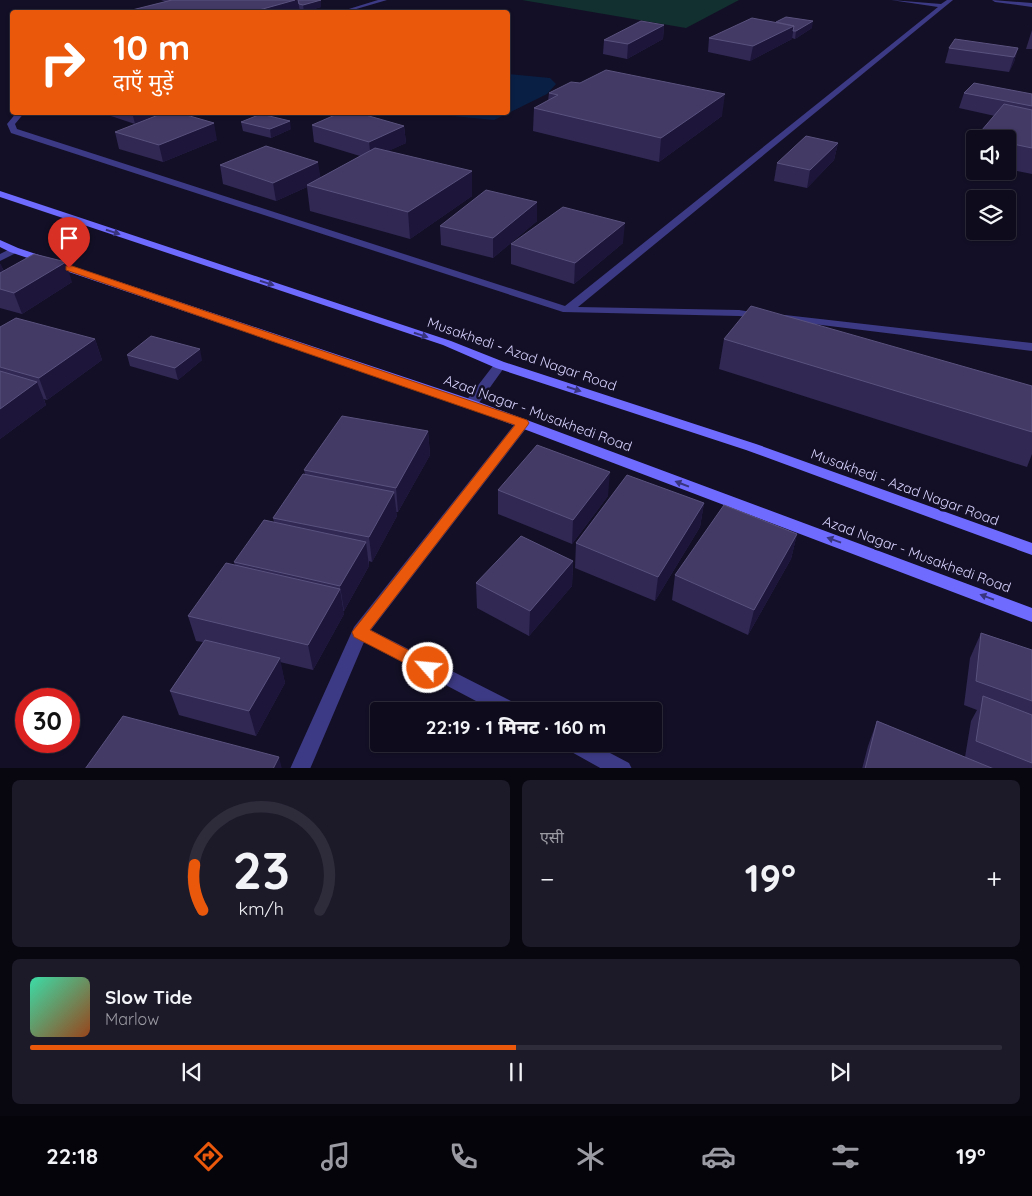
<!DOCTYPE html>
<html lang="hi">
<meta charset="utf-8">
<style>
:root{--surface:#0e0b1c;--page:#1c1929;--text:#f1f3f6;--muted:#9b9ba3;--line:#2e2b3b;--accent:#ea580c}
body{margin:0;font-family:Quicksand,"Noto Sans Devanagari",sans-serif;background:var(--page);color:var(--text);height:100vh;display:flex;flex-direction:column;font-size:19px;white-space:nowrap}
*{box-sizing:border-box;margin:0}
p{font-size:16px;color:var(--muted)}
.icon{flex:none;width:28px;height:28px;fill:none;stroke:currentColor;stroke-width:2;stroke-linecap:round;stroke-linejoin:round}
.map{position:relative;height:768px;overflow:hidden}
.side{display:flex;flex-direction:column;gap:12px;padding:12px;background:#08060f;flex:1}
.side>*{flex:none}
.guide{position:absolute;left:10px;top:10px;width:500px;height:105px;border-radius:5px;box-shadow:0 1px 4px #0004,0 0 0 1px var(--line);background:#ea580c;color:#fff;overflow:hidden}
.buttons{position:absolute;left:966px;top:130px;display:grid;gap:10px}
.buttons a{display:grid;place-items:center;width:50px;height:50px;border-radius:5px;background:var(--surface);box-shadow:0 1px 4px #0004,0 0 0 1px var(--line);font-size:25px}
.speed{position:absolute;left:15px;top:688px;display:flex;gap:10px;font-size:25px;font-weight:700;text-align:center}
.speed>*{display:grid;place-content:center;width:65px;height:65px;border-radius:50%;background:var(--surface);box-shadow:0 1px 4px #0004,0 0 0 1px var(--line);line-height:1}
.speed .limit{border:8px solid #d22;background:#fff;color:#111}
.pin{position:absolute;display:grid;place-items:center;width:42px;height:42px;color:#fff;margin:-51px -21px;border-radius:50% 50% 50% 0;rotate:-45deg;box-shadow:0 0 5px #0007}
.pin .icon{rotate:45deg}
.me{position:absolute;width:55px;margin:-28px;rotate:297deg;stroke-linejoin:round;filter:drop-shadow(0 0 4px #0008)}
.turn{display:flex;align-items:center;gap:18px;height:105px;padding:0 20px;font-size:22px}
.turn .icon{width:65px;height:65px;stroke-width:2.5}
.turn b{display:block;font-size:35px;line-height:42px}
.big{font-size:38px;font-weight:800;line-height:1.1}
.side .tile{flex:1;display:flex;flex-direction:column;justify-content:center;gap:8px;min-width:0;padding:0 18px;border-radius:8px;background:var(--page)}
.side .dial{align-items:center;gap:0}
.dial svg{height:130px;overflow:visible;fill:none;stroke:var(--line);stroke-width:7;stroke-linecap:round;text-anchor:middle}
.dial text{fill:var(--text);stroke:none}
.song{display:flex;align-items:center;gap:15px}
.cover{width:60px;height:60px;border-radius:8px;background:linear-gradient(135deg,hsl(160 70% 55%),hsl(20 70% 35%))}
.played{height:5px;border-radius:2px;background:linear-gradient(90deg,var(--accent) 50%,var(--line) 50%)}
.keys{display:flex;justify-content:space-around;direction:ltr}
.heat{display:flex;justify-content:space-between;align-items:center;font-size:28px;direction:ltr}
.side .tiles{flex:1;display:grid;gap:12px;grid-template-columns:1fr 1fr}
.tile:last-child{grid-column:span 2}
.trip{position:absolute;left:370px;top:702px;width:292px;height:50px;border-radius:5px;background:var(--surface);box-shadow:0 1px 4px #0004,0 0 0 1px var(--line);font-weight:800;line-height:50px;text-align:center}
.menu{display:flex;height:80px;justify-content:space-around;align-items:center;background:#06040b;color:var(--muted)}
.menu .icon{width:35px;height:35px}
.menu .current{color:var(--accent)}
.menu b{font-size:22px;color:var(--text)}
.map>svg:first-child{display:block}
.green{fill:#12302f}
.water{fill:#0a1f44}
.lines{fill:none;stroke-linecap:round;stroke-linejoin:round}
.lane{fill:#3d3a85;fill-rule:evenodd}
.street{fill:#3d3a85;fill-rule:evenodd}
.secondary{fill:#6f6bff;fill-rule:evenodd}
.wall{fill:#312854}
.shaded-wall{fill:#1d163a}
.building{fill:#433a66;stroke:#5a527e}
.oneway{fill:#38347d}
.route{fill:#ea580c;stroke:#983908}
.labels{text-anchor:middle;stroke-width:5;stroke-linejoin:round;paint-order:stroke}
.street-label{font-size:14px;fill:#d9d4ff;stroke:#130f26}
</style>
<div class="map">
<svg width="1032" height="769" viewBox="0 0 1032 769">
<rect width="100%" height="100%" fill="#130f26"/>
<path class="green" d="M522,0H739L686,28Z"/>
<path class="water" d="M508,74L550,78L556,84L547,94L494,120L422,113L508,112Z"/>
<g class="lines">
<path class="lane" d="M378,0H387L346,12H339Z
M891,0L941,4L947,0H953L578,307L739,310L764,314L766,316L760,319L739,316L563,312L11,133L7,124L17,112H25L15,124L17,129L565,306L938,7Z
M992,0L1032,3V7L995,2Z
M785,315L1032,343V351L781,320L779,318L781,316Z"/>
<path class="street" d="M14,247L19,250L18,252L0,261V254Z
M500,361L506,365L476,407H466L465,404L466,401L496,362Z
M523,419L528,420L530,423L528,426L371,630L519,705L521,711H495L364,642L310,769H290L354,627L518,420Z
M566,744H593L629,763L632,769H602L568,750Z"/>
<path class="secondary" d="M0,191L451,341L504,362L756,444L1032,543V555L746,450L496,368L443,345L0,197Z
M0,240L18,248L476,401L1032,608V622L466,407L10,252L0,247Z"/>
</g>
<path class="wall" d="M161,0H321V7L304,12L300,11V12H124L166,2Z
M664,25L663,39L627,59L603,54L604,40Z
M812,28L795,39L792,38V39L750,61L708,52L709,38Z
M1032,30V49H1026Z
M949,48H1018L1014,62L1009,72L945,63Z
M549,93L722,116L659,162L533,131L534,108L548,101Z
M964,93L1032,94V174L1008,169V139H976V137L995,116L959,108Z
M99,112H166L135,124Z
M241,122L291,129L271,138L243,131Z
M312,125L404,126L406,143L388,151L472,196L410,239L310,211L307,187L276,201L223,184L220,165L320,178L360,156L314,142Z
M115,132L217,140L163,162L119,149Z
M975,141V162L969,161Z
M838,143L834,160L807,188L774,181L777,163Z
M537,202V221L493,258L441,245L440,226Z
M623,243L574,284L511,264V244Z
M0,264L4,271L72,282L22,314L0,308Z
M0,327L95,339L102,360L47,400L44,399L46,405L0,439Z
M724,339L1032,386V454L1027,467L719,369Z
M127,355L202,360L178,380L130,366Z
M428,431L430,455L398,512H396L397,516L372,562L369,561V566L344,611H343L344,614L313,670L280,662L285,683L256,736L179,715L170,691L203,642L196,641L188,616L235,565L234,562L274,522L273,518L305,474L304,470Z
M498,490L608,496L572,544L498,514Z
M704,503L700,527L655,601L575,568L576,543Z
M797,534L791,559L748,635L672,600L675,575Z
M573,561L572,586L529,636L477,608L476,583Z
M981,633L1032,650V769H862L868,746L877,721L965,757L971,721L977,710L964,705L970,658Z"/>
<path class="shaded-wall" d="M289,0H303L298,1L300,12H252Z
M321,0V7L304,12L303,5Z
M813,21L812,28L795,39L796,31Z
M664,25L663,39L627,59L628,44Z
M794,26L792,39L750,61L753,46Z
M1018,48L1014,62L1009,72L1014,57Z
M725,94L722,116L659,162L661,138Z
M132,112H166L135,124Z
M290,121L291,129L271,138L270,129Z
M214,123L217,140L163,162L159,145Z
M404,126L406,143L371,159L369,142Z
M838,143L834,160L807,188L810,170Z
M318,162L321,180L307,185V187L276,201L273,183Z
M472,171V196L410,239L408,212Z
M537,202V221L493,258V238Z
M625,223L623,243L574,284L575,263Z
M66,262L72,282L22,314L14,293Z
M0,264H1L8,284L0,289Z
M95,339L102,360L47,400L39,378Z
M200,349L202,360L178,380L175,368Z
M37,382L46,405L0,439V409Z
M428,431L430,455L398,512L396,488Z
M610,472L608,496L572,544L573,520Z
M394,492L397,516L372,562L369,537Z
M704,503L700,527L655,601L658,577Z
M797,534L791,559L748,635L754,610Z
M366,542L369,566L344,611L340,586Z
M573,561L572,586L529,636L530,611Z
M340,589L344,614L313,670L308,645Z
M280,658L285,683L256,736L249,711Z
M279,757L282,769H273Z"/>
<path class="building" d="M172,0H295L252,12H124Z
M298,0H321L303,5L299,4Z
M786,17L813,21L796,31H793L794,26L776,22Z
M752,18L794,26L753,46L709,38Z
M641,21L664,25L628,44L604,40Z
M955,39L1018,48L1014,57L949,48Z
M606,70L725,94L661,138L534,108L558,95L549,93L571,82L580,83Z
M974,83L1032,94V106L964,93Z
M1004,104L1032,110V148L1008,143V139H987L976,137Z
M166,112H176L214,123L159,145L115,132Z
M342,112H355L404,126L369,142L312,125Z
M261,114L290,121L270,129L241,122Z
M806,136L838,143L810,170L777,163Z
M266,146L318,162L273,183L220,165Z
M375,148L472,171L408,212L307,185Z
M486,190L537,202L493,238L440,226Z
M563,207L625,223L575,263L511,244Z
M34,254L66,262L14,293L0,289V273Z
M751,306L1032,386V432L724,339Z
M16,318L95,339L39,378L0,367V327Z
M151,336L200,349L175,368L127,355Z
M0,371L37,382L0,409Z
M342,416L428,431L396,488L304,470Z
M537,445L610,472L573,520L498,490Z
M303,474L394,492L369,537L273,518Z
M627,475L704,503L658,577L576,543Z
M724,505L797,534L754,610L675,575Z
M264,520L366,542L340,586L234,562Z
M521,536L573,561L530,611L476,583Z
M226,563L340,589L308,645L188,616Z
M981,633L1032,650V701L976,681Z
M205,640L280,658L249,711L170,691Z
M983,696L1032,715V763L976,741Z
M123,716L279,757L273,769H85Z
M877,721L994,769H865Z"/>
<defs><path id="oneway-solid" d="M-6-.8H1V-3.2L6.5 0L1 3.2V.8H-6Z" transform="scale(1.25)"/></defs>
<g class="oneway">
<use href="#oneway-solid" transform="translate(113 232) rotate(18)"/>
<use href="#oneway-solid" transform="translate(267 283) rotate(18)"/>
<use href="#oneway-solid" transform="translate(421 335) rotate(18)"/>
<use href="#oneway-solid" transform="translate(574 389) rotate(18)"/>
<use href="#oneway-solid" transform="translate(682 484) rotate(-159)"/>
<use href="#oneway-solid" transform="translate(834 540) rotate(-160)"/>
<use href="#oneway-solid" transform="translate(987 597) rotate(-160)"/>
</g>
<path class="route" d="M66,266H72L527,420L529,423L527,426L370,630L433,663L436,668L433,672L428,674L422,672L354,637L352,632L515,425L66,270Z"/>
<g class="labels">
<g class="street-label">
<text transform="translate(522 354) rotate(19)" y="5">Musakhedi - Azad Nagar Road</text>
<text transform="translate(538 413) rotate(20)" y="5">Azad Nagar - Musakhedi Road</text>
<text transform="translate(905 487) rotate(20)" y="5">Musakhedi - Azad Nagar Road</text>
<text transform="translate(917 554) rotate(20)" y="5">Azad Nagar - Musakhedi Road</text>
</g>
</g>
</svg>
<div class="buttons">
<a><svg class="icon" aria-label="sound" viewBox="0 0 24 24"><path d="M4 9h4l5-4v14l-5-4H4zM17 9q2 3 0 6"/></svg></a>
<a><svg class="icon" aria-label="layers" viewBox="0 0 24 24"><path d="M12 4l9 5-9 5-9-5zM3 14l9 5 9-5"/></svg></a>
</div>
<div class="speed"><div class="limit">30</div></div>
<div class="pin" style="left:69px;top:268px;background:#d93025"><svg class="icon" aria-label="arrive" viewBox="0 0 24 24"><path d="M6 21V4h12l-3 4 3 4H6"/></svg></div>
<svg class="me" style="left:428px;top:668px" viewBox="-20 -20 40 40"><circle r="17" fill="#ea580c" stroke="#fff" stroke-width="3"/><path d="M0-11L8 9 0 5-8 9z" fill="#fff"/></svg>
<div class="trip">22:19 · 1 मिनट · 160 m</div>
<div class="guide">
<div class="turn"><svg class="icon" aria-label="right" viewBox="0 0 24 24"><path d="M7 20v-9h11M14 6l5 5-5 5"/></svg><div><b>10 m</b>दाएँ मुड़ें</div></div>
</div>
</div>
<section class="side">
<div class="tiles">
<div class="tile dial"><svg viewBox="0 0 100 80">
<path d="M14 69A42 42 0 1 1 86 69"/>
<path d="M14 69A42 42 0 0 1 9 41" stroke="#ea580c"/>
<text x="50" y="56" font-size="32" font-weight="700">23</text>
<text x="50" y="72" font-size="11">km/h</text>
</svg></div>
<div class="tile"><p>एसी</p>
<div class="heat"><a>−</a><b class="big">19°</b><a>+</a></div>
</div>
<div class="tile">
<div class="song"><i class="cover"></i><div><b>Slow Tide</b><p>Marlow</p></div></div>
<div class="played"></div>
<div class="keys"><svg class="icon" aria-label="previous" viewBox="0 0 24 24"><path d="M18 5L8 12l10 7zM5 5v14"/></svg><svg class="icon" aria-label="pause" viewBox="0 0 24 24"><path d="M8 5v14M16 5v14"/></svg><svg class="icon" aria-label="next" viewBox="0 0 24 24"><path d="M6 5l10 7-10 7zM19 5v14"/></svg></div>
</div>
</div>
</section>
<nav class="menu">
<b>22:18</b>
<svg class="icon current" aria-label="directions" viewBox="0 0 24 24"><path d="M12 3l9 9-9 9-9-9zM9 14v-3h6M13 9l2 2-2 2"/></svg>
<svg class="icon" aria-label="music" viewBox="0 0 24 24"><path d="M9 18V5l10-2v13"/><circle cx="6" cy="18" r="3"/><circle cx="16" cy="16" r="3"/></svg>
<svg class="icon" aria-label="phone" viewBox="0 0 24 24"><path d="M5 4h4l2 5-3 2q2 4 5 5l2-3 5 2v4C11 20 4 13 5 4z"/></svg>
<svg class="icon" aria-label="climate" viewBox="0 0 24 24"><path d="M12 3v18M4 7l16 10M4 17L20 7"/></svg>
<svg class="icon" aria-label="car" viewBox="0 0 24 24"><path d="M5 17H2v-5l4-1 3-4h7l3 4 3 1v5h-3M9 17h6M6 11h13"/><circle cx="7" cy="17" r="2"/><circle cx="17" cy="17" r="2"/></svg>
<svg class="icon" aria-label="filters" viewBox="0 0 24 24"><path d="M4 7h16M4 17h16"/><circle cx="9" cy="7" r="2"/><circle cx="15" cy="17" r="2"/></svg>
<b>19°</b>
</nav>
